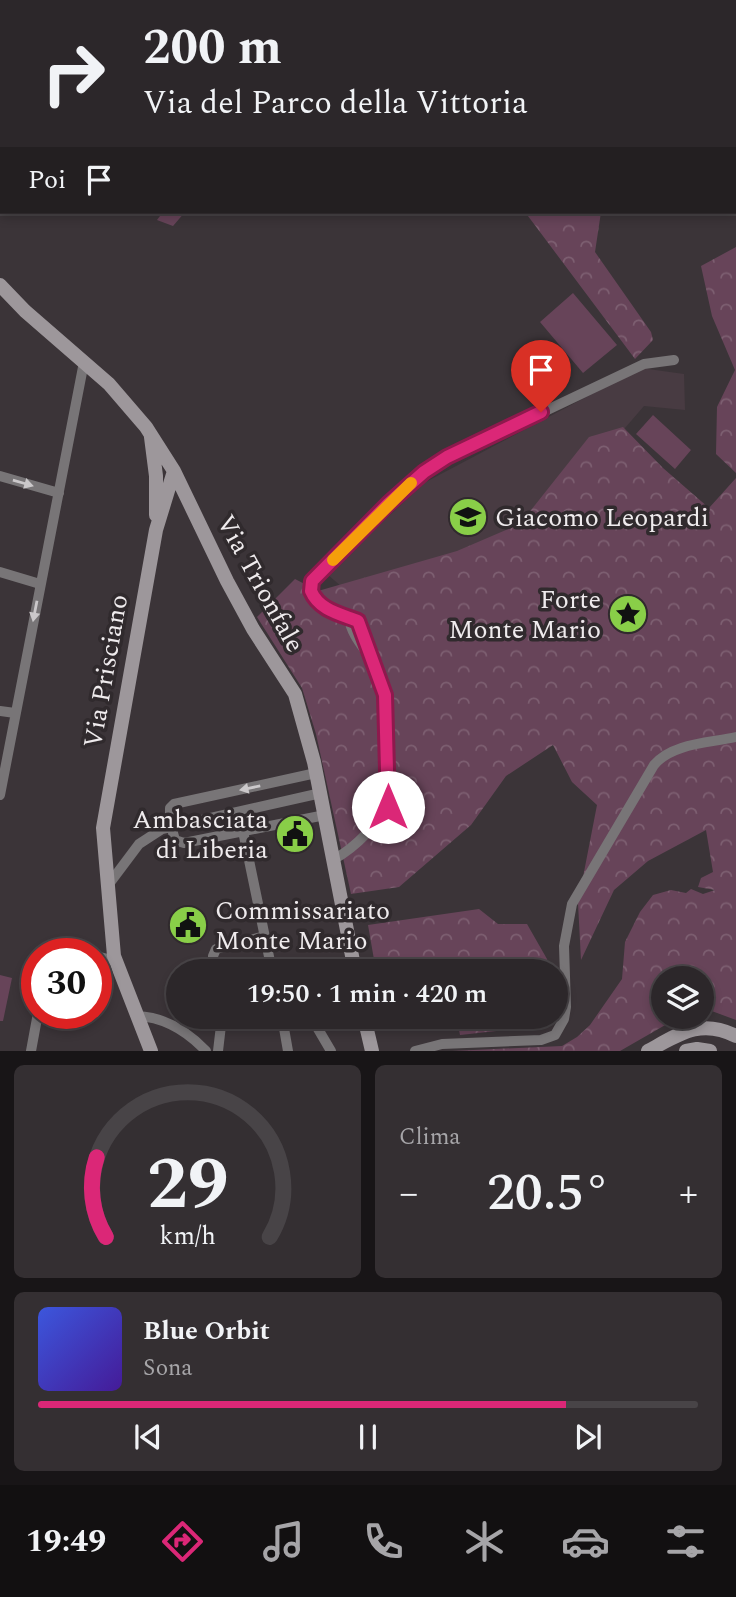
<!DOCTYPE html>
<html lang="it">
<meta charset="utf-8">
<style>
:root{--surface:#2c272a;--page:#342f32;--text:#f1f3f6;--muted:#a6a5a8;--line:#484447;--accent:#db2777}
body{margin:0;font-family:Spectral,serif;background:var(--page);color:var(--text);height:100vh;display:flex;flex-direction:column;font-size:26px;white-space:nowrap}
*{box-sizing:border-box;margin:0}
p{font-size:23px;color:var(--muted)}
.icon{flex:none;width:38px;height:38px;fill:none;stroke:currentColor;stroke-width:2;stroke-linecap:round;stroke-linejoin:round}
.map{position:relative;height:1051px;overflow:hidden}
.panel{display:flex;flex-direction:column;gap:14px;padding:14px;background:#181517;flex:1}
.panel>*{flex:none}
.top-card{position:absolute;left:0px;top:0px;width:737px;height:214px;box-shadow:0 4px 10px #0003,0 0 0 2px var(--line);background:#2c272a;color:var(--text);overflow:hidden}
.controls{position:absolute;left:651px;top:966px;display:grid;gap:14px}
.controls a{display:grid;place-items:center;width:63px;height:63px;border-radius:50%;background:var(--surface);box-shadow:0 4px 10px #0003,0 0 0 2px var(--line);font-size:35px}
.speed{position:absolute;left:21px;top:938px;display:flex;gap:14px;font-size:35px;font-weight:700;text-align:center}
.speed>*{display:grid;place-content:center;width:91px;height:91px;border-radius:50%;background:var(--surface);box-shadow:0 4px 10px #0003,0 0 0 2px var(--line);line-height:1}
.speed .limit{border:10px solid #d22;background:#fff;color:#111}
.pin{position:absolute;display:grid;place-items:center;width:60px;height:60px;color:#fff;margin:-72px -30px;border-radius:50% 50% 50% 0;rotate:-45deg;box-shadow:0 0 7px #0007}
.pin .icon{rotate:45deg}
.me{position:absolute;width:77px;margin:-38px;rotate:0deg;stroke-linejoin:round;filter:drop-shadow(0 0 5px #0008)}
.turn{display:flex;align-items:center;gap:24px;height:147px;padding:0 28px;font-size:32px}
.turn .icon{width:91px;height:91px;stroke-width:2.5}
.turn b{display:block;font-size:49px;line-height:60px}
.then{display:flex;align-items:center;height:66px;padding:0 28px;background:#0003;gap:14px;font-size:26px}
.big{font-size:52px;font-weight:600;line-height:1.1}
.panel .widget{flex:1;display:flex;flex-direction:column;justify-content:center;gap:10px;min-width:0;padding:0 24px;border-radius:10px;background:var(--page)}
.panel .dial{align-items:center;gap:0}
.dial svg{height:182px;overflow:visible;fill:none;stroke:var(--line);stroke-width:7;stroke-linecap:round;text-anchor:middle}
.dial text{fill:var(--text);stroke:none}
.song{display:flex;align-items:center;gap:21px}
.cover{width:84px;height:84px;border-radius:10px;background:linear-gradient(135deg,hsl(230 70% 55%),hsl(260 70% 35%))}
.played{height:7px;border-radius:4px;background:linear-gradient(90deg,var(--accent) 80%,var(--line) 80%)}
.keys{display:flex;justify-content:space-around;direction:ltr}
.heat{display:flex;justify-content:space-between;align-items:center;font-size:38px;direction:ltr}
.panel .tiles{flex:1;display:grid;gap:14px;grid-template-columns:1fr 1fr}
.widget:last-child{grid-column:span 2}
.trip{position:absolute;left:166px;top:959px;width:402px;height:70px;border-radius:35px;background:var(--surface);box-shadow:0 4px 10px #0003,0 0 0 2px var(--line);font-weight:600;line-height:70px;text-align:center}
.tabs{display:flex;height:112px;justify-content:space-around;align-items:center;background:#121011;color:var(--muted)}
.tabs .icon{width:49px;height:49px}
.tabs .current{color:var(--accent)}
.tabs b{font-size:32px;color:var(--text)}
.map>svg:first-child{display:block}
.built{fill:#483b42}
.forest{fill:url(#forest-crowns)}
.pitch{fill:#674459}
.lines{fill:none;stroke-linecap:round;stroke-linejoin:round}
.street{stroke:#787577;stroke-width:10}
.secondary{stroke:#9d979b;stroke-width:14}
.oneway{fill:#cbc8ca}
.route-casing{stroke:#8e194d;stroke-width:18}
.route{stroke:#db2777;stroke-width:12}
.slow{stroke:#f59e0b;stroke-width:12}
.labels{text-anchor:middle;stroke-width:7;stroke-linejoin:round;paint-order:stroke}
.poi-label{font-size:26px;fill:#efebed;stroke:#302a2d;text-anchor:start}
.street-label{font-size:26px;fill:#efebed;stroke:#302a2d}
</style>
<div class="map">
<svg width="736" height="1051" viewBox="0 0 736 1051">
<defs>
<pattern id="forest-crowns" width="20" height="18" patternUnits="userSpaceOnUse" patternTransform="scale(1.75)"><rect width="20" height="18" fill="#674459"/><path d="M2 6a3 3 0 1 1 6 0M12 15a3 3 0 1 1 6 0" fill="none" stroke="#7d5f71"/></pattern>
</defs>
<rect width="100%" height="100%" fill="#3b3438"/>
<path class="built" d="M641,368L684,374L685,410L644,406L519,551L350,594L327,574L424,483Z"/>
<path class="forest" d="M404,0H534L537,2H403Z
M163,212H185L173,226L157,220Z
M525,212H601L595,252L651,332L653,340L635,359Z
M736,247V473L716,454L717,407L735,370L712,316L701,266Z
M623,427L663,468L709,508L736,478V1020L709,1010L702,1013V978H663V1017H690L667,1024L620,1051H452L562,1046L577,1037L590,1025L622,979L625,942L640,912L653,895L671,890L686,893L691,889L703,894L715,890L698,887L701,878L713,872L706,830L648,861L614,890L581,960L578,903L597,805L572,782L553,745L506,776L471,825L399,887L351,894L316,734L302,688L257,617L295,579L318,591L457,551L520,524L589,437Z
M479,909L498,924H527L547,959L550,971H376L368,925Z
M449,1017H549L543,1026L460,1035L457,1020Z"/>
<path class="pitch" d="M573,293L617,345L583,373L540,322Z
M653,415L691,450L675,469L636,434Z
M0,975L12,978L3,1021H0Z"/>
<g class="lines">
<path class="street" d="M675,0L677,2
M735,45L736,46
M0,476L59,493
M0,572L40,584
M366,649L357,621C340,614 297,602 316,576L400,492L442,460L644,364L674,360
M0,711L15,713
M316,773L174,804L170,808V822L175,840L184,843L325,815
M0,795L84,362
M239,812L272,971
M334,859C352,850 387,818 388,798C387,762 391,707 379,674C371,653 352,640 349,618
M109,884L139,844L162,829L321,793
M96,956L116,961
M216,971L213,956L216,949L265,936
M137,1016C165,1017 187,1031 206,1051
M282,1017L288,1051
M311,1017L331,1051
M31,1051L38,1013
M218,1051L222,1017
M415,1051L442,1044L541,1040L555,1035L564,1019L566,1007L564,946L572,904L654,765C672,743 710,743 736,737"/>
<path class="secondary" d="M0,285L25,311L109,384L146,427L174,471L227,581L253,629L295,694L314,762L355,971
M151,437L156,476V515
M364,1017L372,1051
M151,1051L114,956L103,828L156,530L174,471
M648,1051C679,1034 701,1018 736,1036
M686,1051L697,1049L710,1051"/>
</g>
<defs><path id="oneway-solid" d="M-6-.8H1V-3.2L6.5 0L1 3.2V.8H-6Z" transform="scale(1.75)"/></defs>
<g class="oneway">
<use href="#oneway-solid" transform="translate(23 483) rotate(16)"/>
<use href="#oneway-solid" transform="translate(35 611) rotate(101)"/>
<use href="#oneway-solid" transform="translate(250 788) rotate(168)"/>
</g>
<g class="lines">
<g class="route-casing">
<path id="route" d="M388,807L385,695L358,621C340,614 319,610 311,591L312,581L388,504L424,472L447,457L541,412"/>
</g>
<use href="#route" class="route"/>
<path class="slow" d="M333,560L411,483"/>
</g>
<defs>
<g id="school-disc" transform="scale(2.0125)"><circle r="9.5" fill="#89ce48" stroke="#302a2d"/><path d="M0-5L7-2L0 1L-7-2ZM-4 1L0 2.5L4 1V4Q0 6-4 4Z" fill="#111"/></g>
<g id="sight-disc" transform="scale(2.0125)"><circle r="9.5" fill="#89ce48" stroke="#302a2d"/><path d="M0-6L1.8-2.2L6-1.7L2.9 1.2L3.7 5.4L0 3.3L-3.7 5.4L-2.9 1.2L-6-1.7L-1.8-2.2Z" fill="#111"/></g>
<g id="civic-disc" transform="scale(2.0125)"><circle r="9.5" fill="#89ce48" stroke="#302a2d"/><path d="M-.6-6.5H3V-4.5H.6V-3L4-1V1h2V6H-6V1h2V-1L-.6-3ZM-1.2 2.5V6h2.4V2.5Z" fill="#111"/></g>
</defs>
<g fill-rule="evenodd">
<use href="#school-disc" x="468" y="517"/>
<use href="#sight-disc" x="628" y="614"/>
<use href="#civic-disc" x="295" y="834"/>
<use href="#civic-disc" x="188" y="925"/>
</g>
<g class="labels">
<g class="poi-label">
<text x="495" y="526">Giacomo Leopardi</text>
<text x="601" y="608" text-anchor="end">Forte<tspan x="601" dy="30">Monte Mario</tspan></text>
<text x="268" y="828" text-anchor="end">Ambasciata<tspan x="268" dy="30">di Liberia</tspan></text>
<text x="215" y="919">Commissariato<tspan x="215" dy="30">Monte Mario</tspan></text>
</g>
<g class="street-label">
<text transform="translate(261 583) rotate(61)" y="9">Via Trionfale</text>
<text transform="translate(105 671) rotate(-80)" y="9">Via Prisciano</text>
</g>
</g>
</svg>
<div class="controls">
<a><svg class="icon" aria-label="layers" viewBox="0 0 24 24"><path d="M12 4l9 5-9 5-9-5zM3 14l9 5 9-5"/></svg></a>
</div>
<div class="speed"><div class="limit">30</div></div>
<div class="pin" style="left:541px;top:412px;background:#d93025"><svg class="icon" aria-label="arrive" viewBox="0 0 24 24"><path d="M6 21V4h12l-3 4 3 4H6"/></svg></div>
<svg class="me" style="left:388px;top:807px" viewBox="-20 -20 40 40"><circle r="19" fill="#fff"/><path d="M0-13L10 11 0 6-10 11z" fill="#db2777"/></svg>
<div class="trip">19:50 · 1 min · 420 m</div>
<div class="top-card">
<div class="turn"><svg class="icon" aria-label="right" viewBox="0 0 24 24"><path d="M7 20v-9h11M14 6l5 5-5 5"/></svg><div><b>200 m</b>Via del Parco della Vittoria</div></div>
<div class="then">Poi<svg class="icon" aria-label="arrive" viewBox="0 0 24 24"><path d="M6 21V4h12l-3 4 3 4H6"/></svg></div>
</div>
</div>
<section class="panel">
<div class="tiles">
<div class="widget dial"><svg viewBox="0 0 100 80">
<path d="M14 69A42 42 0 1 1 86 69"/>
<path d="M14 69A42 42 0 0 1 10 34" stroke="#db2777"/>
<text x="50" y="56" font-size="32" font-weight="700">29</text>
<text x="50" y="72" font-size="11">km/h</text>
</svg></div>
<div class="widget"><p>Clima</p>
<div class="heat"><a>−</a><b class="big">20.5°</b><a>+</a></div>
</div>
<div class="widget">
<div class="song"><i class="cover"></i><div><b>Blue Orbit</b><p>Sona</p></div></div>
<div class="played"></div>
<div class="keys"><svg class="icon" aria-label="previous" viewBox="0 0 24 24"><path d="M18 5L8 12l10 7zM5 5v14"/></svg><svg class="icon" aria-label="pause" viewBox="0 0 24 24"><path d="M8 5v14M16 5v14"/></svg><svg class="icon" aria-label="next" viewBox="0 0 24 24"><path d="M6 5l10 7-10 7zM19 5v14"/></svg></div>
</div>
</div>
</section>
<nav class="tabs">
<b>19:49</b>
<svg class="icon current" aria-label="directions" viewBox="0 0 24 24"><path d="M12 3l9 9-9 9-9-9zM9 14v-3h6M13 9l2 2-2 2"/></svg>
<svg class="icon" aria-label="music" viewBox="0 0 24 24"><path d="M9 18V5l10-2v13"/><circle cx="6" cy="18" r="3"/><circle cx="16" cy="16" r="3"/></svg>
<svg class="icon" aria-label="phone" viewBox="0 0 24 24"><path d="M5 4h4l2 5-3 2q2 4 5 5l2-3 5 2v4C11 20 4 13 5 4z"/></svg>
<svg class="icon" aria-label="climate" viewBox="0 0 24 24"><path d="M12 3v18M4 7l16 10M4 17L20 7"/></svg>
<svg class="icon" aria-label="car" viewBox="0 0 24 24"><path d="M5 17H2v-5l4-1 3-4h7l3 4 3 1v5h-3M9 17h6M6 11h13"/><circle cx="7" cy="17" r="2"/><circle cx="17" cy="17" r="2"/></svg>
<svg class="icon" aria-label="filters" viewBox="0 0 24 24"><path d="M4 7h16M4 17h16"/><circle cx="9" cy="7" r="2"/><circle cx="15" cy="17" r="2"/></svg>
</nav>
